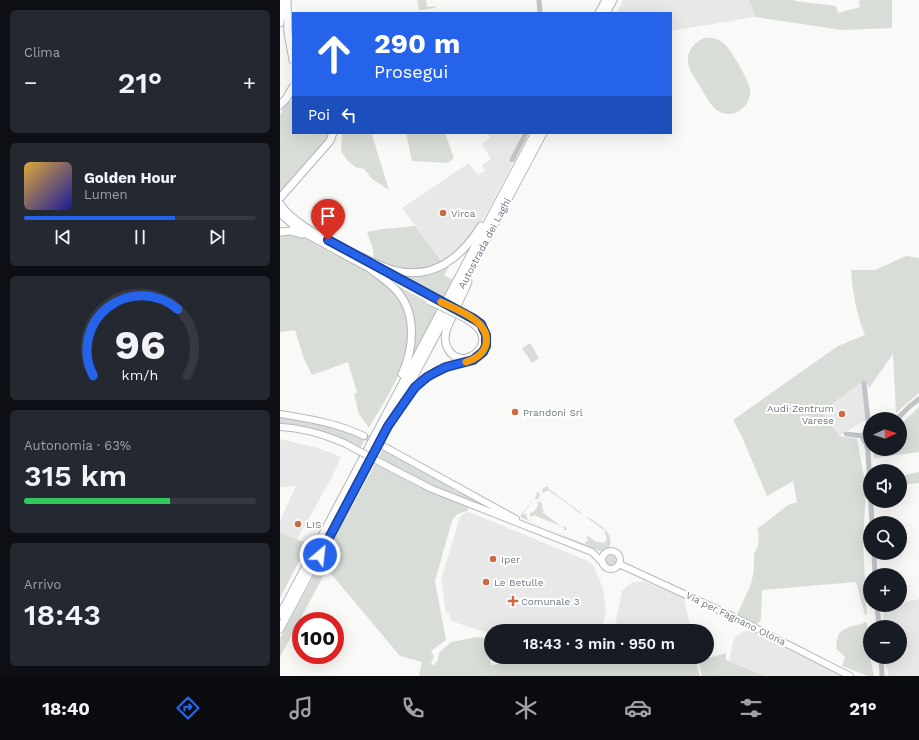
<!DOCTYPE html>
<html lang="it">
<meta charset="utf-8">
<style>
:root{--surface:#171b24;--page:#242831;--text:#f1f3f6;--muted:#9ea1a6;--line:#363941;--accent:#2563eb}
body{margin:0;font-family:"Work Sans",sans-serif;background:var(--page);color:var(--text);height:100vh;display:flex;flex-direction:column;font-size:15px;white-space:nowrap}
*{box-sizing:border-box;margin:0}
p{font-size:13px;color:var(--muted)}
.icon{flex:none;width:22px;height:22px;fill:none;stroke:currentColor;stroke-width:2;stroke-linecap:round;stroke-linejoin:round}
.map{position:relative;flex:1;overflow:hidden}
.panel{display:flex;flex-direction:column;gap:10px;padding:10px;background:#0d0f14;width:280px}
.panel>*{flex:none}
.banner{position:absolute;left:12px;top:12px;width:380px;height:122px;border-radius:0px;box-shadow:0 4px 16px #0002;background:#2563eb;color:#fff;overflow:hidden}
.needle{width:26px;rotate:87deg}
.buttons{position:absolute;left:583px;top:412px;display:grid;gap:8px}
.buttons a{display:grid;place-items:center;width:44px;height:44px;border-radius:50%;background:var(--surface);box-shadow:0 4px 16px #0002;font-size:20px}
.speed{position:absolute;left:12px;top:612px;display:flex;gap:8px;font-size:20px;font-weight:700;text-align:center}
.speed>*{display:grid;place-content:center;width:52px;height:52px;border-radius:50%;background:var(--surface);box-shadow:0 4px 16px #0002;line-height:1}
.speed .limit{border:6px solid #d22;background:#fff;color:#111}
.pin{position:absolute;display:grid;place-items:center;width:34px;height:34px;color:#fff;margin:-41px -17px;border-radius:50% 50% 50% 0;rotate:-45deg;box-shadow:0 0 4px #0007}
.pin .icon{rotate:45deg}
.me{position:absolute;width:44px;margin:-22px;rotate:28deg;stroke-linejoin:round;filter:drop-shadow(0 0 3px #0008)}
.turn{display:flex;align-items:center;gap:14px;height:84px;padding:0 16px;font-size:18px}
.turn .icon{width:52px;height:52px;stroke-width:2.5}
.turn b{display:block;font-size:28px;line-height:34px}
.then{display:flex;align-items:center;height:38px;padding:0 16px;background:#0003;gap:8px;font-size:15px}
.big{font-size:30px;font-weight:600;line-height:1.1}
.panel .widget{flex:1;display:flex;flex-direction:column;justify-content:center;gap:6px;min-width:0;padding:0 14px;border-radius:6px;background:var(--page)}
.panel .dial{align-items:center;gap:0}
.dial svg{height:104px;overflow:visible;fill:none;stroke:var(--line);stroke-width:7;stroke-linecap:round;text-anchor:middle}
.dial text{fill:var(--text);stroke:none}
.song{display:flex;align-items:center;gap:12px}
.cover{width:48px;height:48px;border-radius:6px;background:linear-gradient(135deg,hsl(40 70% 55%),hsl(240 70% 35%))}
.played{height:4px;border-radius:2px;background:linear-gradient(90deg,var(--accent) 65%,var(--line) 65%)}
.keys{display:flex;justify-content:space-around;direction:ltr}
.heat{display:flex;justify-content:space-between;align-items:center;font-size:22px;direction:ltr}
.charge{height:6px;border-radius:3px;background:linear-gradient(90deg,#34c759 63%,var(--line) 0)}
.trip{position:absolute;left:204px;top:624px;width:230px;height:40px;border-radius:20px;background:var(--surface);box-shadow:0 4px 16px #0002;font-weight:600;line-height:40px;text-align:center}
.tabs{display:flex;height:64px;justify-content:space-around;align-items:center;background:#090b0e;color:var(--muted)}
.tabs .icon{width:28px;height:28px}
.tabs .selected{color:var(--accent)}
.tabs b{font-size:18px;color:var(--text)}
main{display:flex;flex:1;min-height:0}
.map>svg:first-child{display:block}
.built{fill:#e7e8e7}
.green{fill:#d9ddd7}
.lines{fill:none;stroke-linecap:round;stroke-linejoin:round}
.major-tunnel{stroke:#cfd2d4;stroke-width:6;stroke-dasharray:6 3;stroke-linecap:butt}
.major-casing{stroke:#b5b8bc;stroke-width:8}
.highway-casing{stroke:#b3b6b9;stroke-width:9}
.minor{stroke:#c1c4c8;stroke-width:5}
.major{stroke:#fff;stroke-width:6}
.highway{stroke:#fff;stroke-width:7}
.major-bridge-casing{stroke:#b5b8bc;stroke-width:8;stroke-linecap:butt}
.highway-bridge-casing{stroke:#b3b6b9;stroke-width:9;stroke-linecap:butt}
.major-bridge{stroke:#fff;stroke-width:6}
.highway-bridge{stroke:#fff;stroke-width:7}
.route-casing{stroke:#184099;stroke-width:10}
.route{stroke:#2563eb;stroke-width:7}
.slow{stroke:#f59e0b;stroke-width:7}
.poi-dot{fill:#cd6943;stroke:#fff;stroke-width:1.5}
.labels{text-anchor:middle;stroke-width:4;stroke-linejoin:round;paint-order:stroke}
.poi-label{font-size:10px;fill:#6c7884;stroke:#fff;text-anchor:start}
.street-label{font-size:10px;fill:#6c7884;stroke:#fff}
</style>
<main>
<section class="panel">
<div class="widget"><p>Clima</p>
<div class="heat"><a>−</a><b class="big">21°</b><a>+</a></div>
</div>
<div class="widget">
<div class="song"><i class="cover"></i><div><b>Golden Hour</b><p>Lumen</p></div></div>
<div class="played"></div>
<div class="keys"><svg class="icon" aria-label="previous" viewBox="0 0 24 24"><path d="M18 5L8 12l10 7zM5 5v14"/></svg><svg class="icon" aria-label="pause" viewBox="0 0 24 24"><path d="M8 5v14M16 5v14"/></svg><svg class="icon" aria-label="next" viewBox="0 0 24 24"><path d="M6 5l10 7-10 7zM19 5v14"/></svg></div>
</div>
<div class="widget dial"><svg viewBox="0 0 100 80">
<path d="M14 69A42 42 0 1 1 86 69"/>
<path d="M14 69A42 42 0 0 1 79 18" stroke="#2563eb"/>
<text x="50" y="56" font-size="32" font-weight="700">96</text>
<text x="50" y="72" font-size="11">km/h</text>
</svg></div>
<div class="widget"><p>Autonomia · 63%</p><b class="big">315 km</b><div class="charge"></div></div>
<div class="widget"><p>Arrivo</p><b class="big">18:43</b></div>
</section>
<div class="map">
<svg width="639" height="676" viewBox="0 0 639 676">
<rect width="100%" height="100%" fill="#f9f9f7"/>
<path class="built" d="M343,0H469L475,17L391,31V13H337Z
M204,133H243L229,160L232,165L205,216L189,241L163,263L122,208L189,163L198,175L205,171L202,165L211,159L202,144L211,137Z
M583,381L587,419L559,436L542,411Z
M0,439L38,448L61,457L52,477L17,539L0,532V521L16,486L0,487Z
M187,511L306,560L313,565L323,588L326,613L321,631H211V634L171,621L169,613H166L161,579L180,517Z
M364,581L404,598L411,631H338L334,630L342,591L351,583Z
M639,599V676H608V668H606V657H620V627H604L603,607L610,605H620V603Z
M469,630L563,676H485L449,661L453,642L456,636L463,632Z"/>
<path class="green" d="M137,0H146L147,7L156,6L155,8L140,10L139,9Z
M469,0H514L515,1L556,6L558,13L580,7L579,0H612V28L562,30L475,17Z
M425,38C431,37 437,38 442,42C449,46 469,80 470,89C471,94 469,99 467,103C464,108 459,111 455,113C436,118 429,101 421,88C414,76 402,63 411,49C414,44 419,40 425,38Z
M13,100V133H50L48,137L0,193V115L4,106Z
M62,133H98L92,135L109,190L92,179L84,169L75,167L67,160L61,151Z
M126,133H165L174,158L168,163L132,161Z
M135,226L163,263L139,269L117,268L94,260L93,249L87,232L103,229Z
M13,232C31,242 49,252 67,261C99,278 129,292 128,333C128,343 127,353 123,363C115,386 101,407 89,428L79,414L74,394L77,393L68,362L32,375L23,356L15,330L0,332V233Z
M626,256L639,258V393L616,413L613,354L589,388L585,380L542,411L559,436L577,439L586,488L583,542L587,615H585L576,582L482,590L481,619L477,625L472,623L457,615L471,584L474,569V554L478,546L479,533L477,529L508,505L517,502L513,481L487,496L462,437L453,420L558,346L585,335C576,313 573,294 571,270H595Z
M164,266L169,267L164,275L173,280L164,299L111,273Z
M118,286L159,308L148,327L133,357C137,327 137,311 118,286Z
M250,343L259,358L252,363L242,348Z
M639,407V452L594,458L593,451L595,449H620V425Z
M0,416C13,420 20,421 34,422C47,422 74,433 85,439L80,449L45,432L29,428L0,425Z
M103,448L170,484L175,491L186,493L224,514L150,486L98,458Z
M95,464L139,487L189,507L187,511C179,513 176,514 172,521L155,581L166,640L151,651L154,656L151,664L154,665L158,660L159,653L171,642L196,637L207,638L210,641L208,644L211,665L282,657H415L420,676H139L142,662L120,656L47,569L0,657V638Z
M639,472V483L620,485V476Z
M267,486L269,489L303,514H301L276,495L275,497V495L268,490L263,493L262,489Z
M258,492L260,494L258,499H254L243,514H246L248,521L305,544V541L307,542L308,540L306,538L308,536L318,543L319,541L322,543L325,542L327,538L325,534V531L306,517V516C315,522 334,531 330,545C328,549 324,551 319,551L242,518L240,516L257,495L256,493Z
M260,501L262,504V508L264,511L262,512L282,527L285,526L286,527L287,530H283L285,528L254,515L251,517L250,516V514L252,511L253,513L258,506L257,503Z
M0,532L28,544L0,598Z
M325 561a6 6 0 1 1 12 0a6 6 0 1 1-12 0Z
M587,622L590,657L594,676H588L562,666L565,657L556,649C557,645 556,640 558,636C561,627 579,625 587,622Z
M446,653V660L485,676H422L418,661Z"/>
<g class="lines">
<path class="major-tunnel" d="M84,436L105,447"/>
<g class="major-casing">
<path id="major" d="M0,414C30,419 57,423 84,436
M0,427C23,428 43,434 64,443
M105,447L236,519
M111,468L152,489L312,552L323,563
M322 560a9 9 0 1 1 18 0a9 9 0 1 1-18 0Z
M339,564L454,617L570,676"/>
</g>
<g class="highway-casing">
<path id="highway" d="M7,0L8,33L13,60
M319,13L326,0
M326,13L333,0
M0,23L2,0
M0,105L6,99L13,87
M0,198L50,141L53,133
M0,204C14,226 54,243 77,256
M1,214L19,230L91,269
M0,232L11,231L22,234
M73,253C86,259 99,266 113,270C152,281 181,258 201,226
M88,267C98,275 109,282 117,291C137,314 134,348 122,374
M106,271L153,297
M183,317C188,320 194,323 198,328C214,346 185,370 170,352C164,344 164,337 167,328L188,282
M123,404C135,387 148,373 168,367C175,365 182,363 189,361
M0,615L255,133
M0,629L263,133"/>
</g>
<path class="minor" d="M259,0L260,13
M232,160L246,133
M584,383L589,429
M617,419L630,406L639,399
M566,434L583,436
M586,443L588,451L592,523
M588,445C581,440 582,432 590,429
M594,553L595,575
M597,605L599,627
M601,657L602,676"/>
<use href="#major" class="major"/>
<use href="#highway" class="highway"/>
<g class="major-bridge-casing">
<path id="major-bridge" d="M64,443L111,468"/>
</g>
<g class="highway-bridge-casing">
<path id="highway-bridge" d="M150,301L183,317"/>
</g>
<use href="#major-bridge" class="major-bridge"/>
<use href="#highway-bridge" class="highway-bridge"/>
</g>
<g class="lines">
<g class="route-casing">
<path id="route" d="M40,555L108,426L135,387L147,377L156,372L166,367L193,360L203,352L206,346V335L201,324L194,319L48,240"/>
</g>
<use href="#route" class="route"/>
<path class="slow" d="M161,302C177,310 211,321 206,344C204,354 195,359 186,362"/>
</g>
<g class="poi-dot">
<circle cx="163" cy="213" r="4"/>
<circle cx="235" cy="412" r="4"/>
<circle cx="562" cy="414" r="4"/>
<circle cx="18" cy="524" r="4"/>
<circle cx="213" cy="559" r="4"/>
<circle cx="206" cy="582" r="4"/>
<path d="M231 595h4v4h4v4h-4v4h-4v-4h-4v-4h4z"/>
</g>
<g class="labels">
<g class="poi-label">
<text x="171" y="217">Virca</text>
<text x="554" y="412" text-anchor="end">Audi Zentrum<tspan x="554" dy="12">Varese</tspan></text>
<text x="243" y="416">Prandoni Srl</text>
<text x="26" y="528">LIS</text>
<text x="221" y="563">Iper</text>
<text x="214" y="586">Le Betulle</text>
<text x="241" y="605">Comunale 3</text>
</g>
<g class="street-label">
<text transform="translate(204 243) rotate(-62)" y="4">Autostrada dei Laghi</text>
<text transform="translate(456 618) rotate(26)" y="4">Via per Fagnano Olona</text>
</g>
</g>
</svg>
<div class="buttons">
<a><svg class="needle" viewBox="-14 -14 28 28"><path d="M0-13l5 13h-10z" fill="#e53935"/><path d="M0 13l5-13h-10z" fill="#9ea1a6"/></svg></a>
<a><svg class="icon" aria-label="sound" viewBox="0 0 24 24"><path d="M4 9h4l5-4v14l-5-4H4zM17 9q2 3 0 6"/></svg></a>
<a><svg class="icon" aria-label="search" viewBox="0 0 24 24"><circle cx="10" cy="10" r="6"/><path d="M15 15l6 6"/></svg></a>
<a>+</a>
<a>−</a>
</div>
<div class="speed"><div class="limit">100</div></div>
<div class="pin" style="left:48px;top:240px;background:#d93025"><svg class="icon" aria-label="arrive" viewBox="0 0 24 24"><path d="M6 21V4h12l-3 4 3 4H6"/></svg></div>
<svg class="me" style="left:40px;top:555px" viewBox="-20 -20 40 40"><circle r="17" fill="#2563eb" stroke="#fff" stroke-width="3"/><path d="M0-11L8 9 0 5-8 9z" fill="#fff"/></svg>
<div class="trip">18:43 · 3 min · 950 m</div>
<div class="banner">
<div class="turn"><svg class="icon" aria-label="ahead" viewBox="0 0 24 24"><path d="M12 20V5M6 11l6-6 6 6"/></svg><div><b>290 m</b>Prosegui</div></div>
<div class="then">Poi<svg class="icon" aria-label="left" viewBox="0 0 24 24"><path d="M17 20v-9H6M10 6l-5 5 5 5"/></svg></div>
</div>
</div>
</main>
<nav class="tabs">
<b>18:40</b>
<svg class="icon selected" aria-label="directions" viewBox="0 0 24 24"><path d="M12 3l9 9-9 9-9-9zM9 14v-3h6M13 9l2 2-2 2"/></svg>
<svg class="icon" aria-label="music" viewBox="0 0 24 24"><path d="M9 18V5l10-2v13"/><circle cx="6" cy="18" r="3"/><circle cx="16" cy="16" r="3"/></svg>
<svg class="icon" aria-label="phone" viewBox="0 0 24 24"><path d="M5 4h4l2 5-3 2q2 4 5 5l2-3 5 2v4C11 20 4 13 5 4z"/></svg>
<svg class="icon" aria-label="climate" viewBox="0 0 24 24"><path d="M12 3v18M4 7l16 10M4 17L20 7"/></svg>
<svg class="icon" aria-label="car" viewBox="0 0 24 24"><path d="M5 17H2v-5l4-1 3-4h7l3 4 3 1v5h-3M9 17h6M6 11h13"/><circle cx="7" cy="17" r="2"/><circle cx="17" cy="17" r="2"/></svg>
<svg class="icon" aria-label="filters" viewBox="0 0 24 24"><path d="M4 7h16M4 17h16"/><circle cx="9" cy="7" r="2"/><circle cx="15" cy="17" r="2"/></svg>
<b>21°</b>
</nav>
